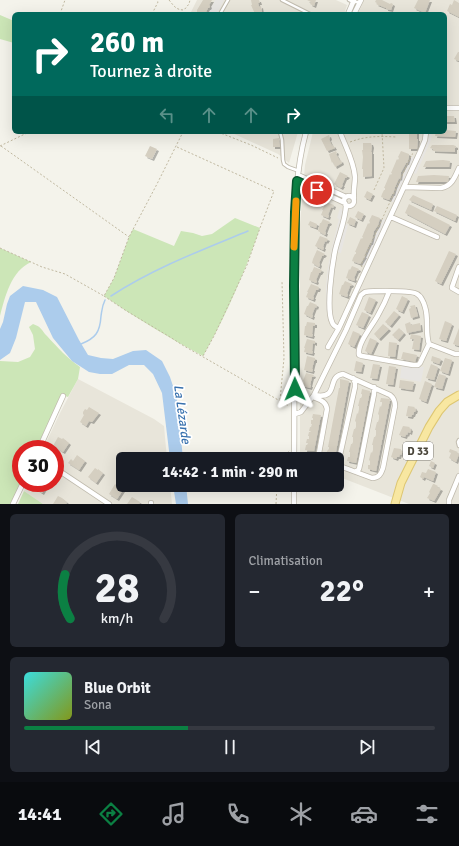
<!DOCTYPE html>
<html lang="fr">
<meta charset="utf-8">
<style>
:root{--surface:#171b24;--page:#242831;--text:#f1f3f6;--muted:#9ea1a6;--line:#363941;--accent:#0b8043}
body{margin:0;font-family:Signika,sans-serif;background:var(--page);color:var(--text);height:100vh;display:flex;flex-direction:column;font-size:15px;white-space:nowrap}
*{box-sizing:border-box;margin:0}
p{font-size:13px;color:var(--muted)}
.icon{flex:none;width:22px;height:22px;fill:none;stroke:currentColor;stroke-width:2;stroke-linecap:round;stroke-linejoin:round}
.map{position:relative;height:504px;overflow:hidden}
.side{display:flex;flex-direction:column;gap:10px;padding:10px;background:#0d0f14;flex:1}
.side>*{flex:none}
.banner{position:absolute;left:12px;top:12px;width:435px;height:122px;border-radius:6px;box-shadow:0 4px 16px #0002;background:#00695c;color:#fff;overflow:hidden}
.speed{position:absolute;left:12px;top:440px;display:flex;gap:8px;font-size:20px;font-weight:700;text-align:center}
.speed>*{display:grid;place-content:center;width:52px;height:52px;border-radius:50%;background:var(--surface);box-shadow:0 4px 16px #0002;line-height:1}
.speed .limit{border:6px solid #d22;background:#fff;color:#111}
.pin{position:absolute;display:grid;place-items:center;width:34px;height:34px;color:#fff;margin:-17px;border:2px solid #fff;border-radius:50%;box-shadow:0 1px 4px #0007}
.me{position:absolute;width:44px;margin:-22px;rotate:359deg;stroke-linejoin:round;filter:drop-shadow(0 0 3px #0008)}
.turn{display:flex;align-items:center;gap:14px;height:84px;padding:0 12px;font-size:18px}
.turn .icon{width:52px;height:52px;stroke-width:2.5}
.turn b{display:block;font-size:28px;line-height:34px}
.lanes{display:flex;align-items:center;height:38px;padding:0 12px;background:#0003;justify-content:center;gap:20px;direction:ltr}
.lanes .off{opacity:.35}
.big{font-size:30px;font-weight:700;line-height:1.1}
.side .widget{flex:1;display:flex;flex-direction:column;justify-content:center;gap:6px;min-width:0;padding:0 14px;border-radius:6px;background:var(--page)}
.side .dial{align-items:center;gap:0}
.dial svg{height:104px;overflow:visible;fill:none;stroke:var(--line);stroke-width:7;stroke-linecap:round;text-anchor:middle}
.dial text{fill:var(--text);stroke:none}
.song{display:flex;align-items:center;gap:12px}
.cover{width:48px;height:48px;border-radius:6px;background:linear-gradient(135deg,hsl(180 70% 55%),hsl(70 70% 35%))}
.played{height:4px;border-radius:2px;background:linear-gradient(90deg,var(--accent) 40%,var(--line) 40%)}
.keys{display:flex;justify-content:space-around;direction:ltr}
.heat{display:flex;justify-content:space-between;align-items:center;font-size:22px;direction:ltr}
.side .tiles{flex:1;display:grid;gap:10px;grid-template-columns:1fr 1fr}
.widget:last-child{grid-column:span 2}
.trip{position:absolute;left:116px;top:452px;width:228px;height:40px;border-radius:6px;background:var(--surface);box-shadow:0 4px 16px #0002;font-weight:700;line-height:40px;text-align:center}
.menu{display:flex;height:64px;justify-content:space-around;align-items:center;background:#090b0e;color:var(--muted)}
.menu .icon{width:28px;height:28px}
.menu .active{color:var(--accent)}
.menu b{font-size:18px;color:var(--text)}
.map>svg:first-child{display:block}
.residential{fill:#e8e5da}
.green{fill:#cce6b7}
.parking{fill:#e7e5e2}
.water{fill:#acccec}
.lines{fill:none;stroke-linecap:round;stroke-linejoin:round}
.stream{stroke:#acccec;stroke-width:1.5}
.building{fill:#d5cfc1;filter:url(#shadow)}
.lane-casing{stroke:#c0bbae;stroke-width:4.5}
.street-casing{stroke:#c0bbae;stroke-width:6}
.primary-casing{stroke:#ddc671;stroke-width:9}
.path{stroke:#c0b8a0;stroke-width:1;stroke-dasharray:2 2;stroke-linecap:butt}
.lane{stroke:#fff;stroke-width:2.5}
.street{stroke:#fff;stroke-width:4.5}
.primary{stroke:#f8e7a1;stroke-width:7}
.route-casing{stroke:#07532c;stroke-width:10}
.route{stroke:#0b8043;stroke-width:7}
.slow{stroke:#f59e0b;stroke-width:7}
.labels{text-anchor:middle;stroke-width:3.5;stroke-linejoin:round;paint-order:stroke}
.shield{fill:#fff;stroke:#7f7c74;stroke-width:1}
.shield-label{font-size:11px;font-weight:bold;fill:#484439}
.water-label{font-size:13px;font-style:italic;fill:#3871ae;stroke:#fff}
</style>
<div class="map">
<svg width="459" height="504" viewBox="0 0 459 504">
<defs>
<filter id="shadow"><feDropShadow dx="2" dy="2" stdDeviation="0" flood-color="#0004"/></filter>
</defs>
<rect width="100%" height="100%" fill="#f4f3eb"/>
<path class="residential" d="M197,0H336L347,5L344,14H190Z
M364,0H459V504H409L337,476V459H300V224L305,165L313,132H445V14H358Z
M230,132H298L289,163L278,154Z
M78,379L154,419L164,426L167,459H123V485H170L172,504H43L24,491L27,483H55V449H43L61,411Z"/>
<path class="green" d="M0,15L14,21V43L0,39Z
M235,218L260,228C245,272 226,316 203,356C169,338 136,318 104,296L114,278L129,237L133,229L174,246L181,231L193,233L202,236L212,234Z
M0,248L31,262C11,271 5,297 0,316Z
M33,324C42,327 41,330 47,336C57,347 68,359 80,367L78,379L68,397L62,395L36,449H21V482L11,504H0V361L18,362L30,357L35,349L33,335L29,327Z
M24,491L43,504H18Z"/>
<path class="parking" d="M215,0H224L217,14H209L208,13Z
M428,132H432L431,140L416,174L413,173L428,140Z
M412,156L415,158L395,203L391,201Z
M340,208L344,210L333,247L330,268L328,310L326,311V287L328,267L332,247L339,219L337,218Z
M383,219L387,221L366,266L362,265Z
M345,224L348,225L341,253L337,252Z
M402,365L424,367L421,382L400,378Z"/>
<path class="water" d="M23,286L43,290L57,297L79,340L88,355L101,358L113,359L133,351L146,350L162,361L170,377L177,398L183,459H170L162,393L153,374L144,365H129L112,374H100L89,372L72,361L53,338L36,302H25L16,338L10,353L0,360V329L3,322L7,304L10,296Z
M173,485H186L188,504H176Z"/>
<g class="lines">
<path class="stream" d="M111,296C154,268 202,250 248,231
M81,344C96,338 100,332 101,316C102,310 102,306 105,300"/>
</g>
<path class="building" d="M203,0H212L209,5L210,6L209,8H208L206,12H207L206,14H200L197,13V10Z
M251,0H259L260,3H258L259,7L261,6L262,12L255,14L251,5H252Z
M307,0H316L314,6L310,4L311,2Z
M376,0H382L390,4L391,3L393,4L391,10L386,9V8L376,4L377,3L375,2Z
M418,0H430L425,13L414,8Z
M454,0L459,3V17L447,11L450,4L452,5Z
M458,52H459V61L454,59Z
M445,116H454L455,122H445Z
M445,130L456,131L455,137L435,136L436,132H445Z
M409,132H417V139H418L417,149H409Z
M329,135L330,138L329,139L332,146L333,145L335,148L327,151L321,139Z
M279,138L280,147H273V139Z
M363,143H371L372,146L371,152H372V176L363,177V169H362L363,157L362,150H363Z
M432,145H453L456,146V148H455V152L433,151V149L430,148Z
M150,146L157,149L152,159L145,156Z
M336,151L337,153L336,154L340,161L341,160L342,163L335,167L333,162L332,163L329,154Z
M401,151L409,154V157L407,163H406L401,172L400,179L399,178L395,187L393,194H392L389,200L381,197L382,194L384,190H385V188H384L390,174L391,175L392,173H391L397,159L398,160L399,158L398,157Z
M443,160L450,161L449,167H423L426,161Z
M340,172L348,176L346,178H345L342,185H343L341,188L334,184Z
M434,175L449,176L448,182H416L418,176Z
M367,191L373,194L370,200L364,197Z
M413,195L433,204L431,210L409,200Z
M326,202L334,205L333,208L331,207L328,215H329L328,218L321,215L323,210H322Z
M409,204L450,225L445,234L405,213Z
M437,206L457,215L455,221L434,211Z
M358,211L364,214L361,220L355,217Z
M372,215L380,218L378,225L374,231L371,243H370L368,247L364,256H365L360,264L352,261L353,258L355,254H356V252H355L361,238L362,239L363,237H362L368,223L369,224L370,222L369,221Z
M350,217L356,220L354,226L347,223Z
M323,219L330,222L329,224H328L325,232H326L325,235L318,231L320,223H321Z
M310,221L317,224L316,228L308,225Z
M320,236L328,239L326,242L325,241L323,247H324L323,250L315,246Z
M317,250L325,254L323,256H322L319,263L320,264L319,267L312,263L313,259Z
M449,251L456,254L441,284L435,281Z
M352,266L359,269L358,271H357L354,278L355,279L354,281L346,278L349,269L350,270Z
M314,267L322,270L320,273H319L316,280L317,281L316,283L309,280L311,272H312Z
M345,281L352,284L351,286H350L347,294H348L347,297L339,294L342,285H343Z
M311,284L319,287L318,290H316L313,297H314L313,300L306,297L308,292H307Z
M402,296L408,299L402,312L396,309Z
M369,297L376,300L370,313L364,310Z
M310,302L317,305L316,308L315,307L312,315H313L312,318L304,314L307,306H308Z
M415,305L418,316L411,318L409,309L411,308L410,306Z
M394,311L399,315L390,326L385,322Z
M362,312L369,315L363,328L356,325Z
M445,321L452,324L446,341L439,339Z
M307,322L315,323V326H313L312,334H313L312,337L304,335L305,326H306Z
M410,322L411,325L420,323L421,330L407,333L405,324Z
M383,324L389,329L379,339L374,334Z
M399,328L404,333L398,340L392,335Z
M459,328V346L453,344Z
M353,331L360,334L354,347L348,344Z
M411,334L421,336L419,350L412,349L414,339H410Z
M370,338L377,341L371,354L365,351Z
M307,339L315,341V344L313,343L312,351H313L312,354L304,352L305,348H304Z
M389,342L397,343L395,357L388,356Z
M403,352L417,355L415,362L401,359Z
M307,356L315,358V361H314L312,369H313L312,372L304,370L306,361Z
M432,356L441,359L439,364L431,361Z
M445,358L452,360L448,374L440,371Z
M356,361L363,363L361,372L354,371Z
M373,364L380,365L377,379L370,378Z
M431,364L438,367L434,380L426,378Z
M389,366L396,367L393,385L386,384Z
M306,373L314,375L313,377H312L310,385H311L310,388L303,386L304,382L303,381Z
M439,374L446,376L442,389L434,387Z
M340,379L349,381L335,457L326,456L327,451L329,449V447H328L339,388H340Z
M400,380L414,382L412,390L399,388Z
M425,381L432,384L426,402L419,399Z
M362,389L370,391L356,463L347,461L348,457H350V452H349L351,444H352L353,442V437H352L354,429H355L356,427V422L355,421L357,413L358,414L359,409V406H358L360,398H361L362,396V394H361Z
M381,398L390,399L376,471L368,469V465H370V461L369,460L371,452L372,453L373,450V445H372L374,437H375L376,435V430H375L377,422H378L379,419V415L378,414L380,406L381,407L382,404V402H380Z
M408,406L415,407L414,408L416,409L415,412H414L413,415H412L411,417L406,416Z
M89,407L99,413L92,422L89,421L86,426L80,422L84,415L83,414V412L85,409L87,410Z
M313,414L321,415L314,451L305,450L306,445H307L308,443H306L307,439H309V436H308L309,432H310L311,431H309L310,427H311L312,424H311V420H313V418H312Z
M403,426L410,427L409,428L411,429L410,433L408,432L407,435L406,434L405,437L399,435Z
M58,437L62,439L63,438L69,443L63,452L53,446Z
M394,448L401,449V451H403L401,455L400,454L399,457H397L396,459L391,457Z
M450,449L458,452L457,453L459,454L456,462L449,458L451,453L449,452Z
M77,455L85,461L79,470L68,463L71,459L73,461Z
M431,461L435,463L433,468L429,466Z
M95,468L98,470V469L103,473L96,483L88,477Z
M428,469L436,472L433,481L424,477L423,479L420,477L422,472L426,473Z
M32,483H48L42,493L31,486Z
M115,484L123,490L117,499L109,494Z
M433,484H434L438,486L437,487L441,489L434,501L427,498L430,493L429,492Z
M58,496L62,498L67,502L66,504H53Z
M132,497L140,502L139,504H127Z"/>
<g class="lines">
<g class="lane-casing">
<path id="lane" d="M282,0L310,14
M349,0L353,2H359
M220,14L228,0
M280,132L282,140L283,160L284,164L288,167L299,171
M459,440L458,442L459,446"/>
</g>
<g class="street-casing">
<path id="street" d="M348,14L354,0
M354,14L361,0
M445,108H459
M340,132C345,146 354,161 355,177C355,184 353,191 354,198
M298,175L346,197
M297,181L345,203
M404,187L441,188C452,186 455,177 459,168
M344 201a5 5 0 1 1 10 0a5 5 0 1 1-10 0Z
M391,217L437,237
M459,267L452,287V288L459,292
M339,328C336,327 333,326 332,322C326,309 332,266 335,251C338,237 346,219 346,205
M429,344L455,354H459
M328,347L339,328L420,152L425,140L426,132
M314,395C341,400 325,377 343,374L390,395C394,398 395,401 395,406L383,468C381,474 379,478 372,478L337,465
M313,397C320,400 326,401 327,409L319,453L322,459
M295,414L301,412L314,395L346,330L361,295L365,292C372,291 412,290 417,294C421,296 424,303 425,307C429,319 425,333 429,344L420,363L418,365H413L362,356L359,355C357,343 373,325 378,315C382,308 386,300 389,292
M39,449L63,396
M294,459C295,395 293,331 294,268C295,222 294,176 306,132
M337,464L340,455L355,387V383L353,378
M55,468L109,504
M356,472L359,469L361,460L374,394V387
M13,504L23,483
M151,504V503
M294,504V485
M449,504V500L459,476"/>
</g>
<g class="primary-casing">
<path id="primary" d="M395,504L401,483L429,427L439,411L447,402L459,395"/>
</g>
<path class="path" d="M169,0C174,6 176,10 184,10L189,4L190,0
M60,14L65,0
M152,14L158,2L157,0
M218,132L251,145L278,158
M350,142C366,136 379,136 396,137
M0,146L29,132
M1,146L129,237
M177,147L274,191L260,228L247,265L214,336L203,356
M374,190L384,168L382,132
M0,248L42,267L65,274L104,296L114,278L129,237L157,184L183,132
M362,267L361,265L412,154H413
M104,296L125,310L170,337L184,346L287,405H290
M280,400L284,358L282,281
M282,459L283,457L290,450
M276,504L277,485"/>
<use href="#lane" class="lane"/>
<use href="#street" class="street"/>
<use href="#primary" class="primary"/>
</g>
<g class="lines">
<g class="route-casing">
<path id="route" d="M295,389L294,286L295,212L297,181L317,190"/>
</g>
<use href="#route" class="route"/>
<path class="slow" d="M294,247L296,201"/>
</g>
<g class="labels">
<rect class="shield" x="403" y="442" width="30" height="18" rx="3"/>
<g class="shield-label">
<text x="418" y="455">D 33</text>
</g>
<g class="water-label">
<text transform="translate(183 414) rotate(82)" y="5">La Lézarde</text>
</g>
</g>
</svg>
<div class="speed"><div class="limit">30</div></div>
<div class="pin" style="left:317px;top:190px;background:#d93025"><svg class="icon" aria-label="arrive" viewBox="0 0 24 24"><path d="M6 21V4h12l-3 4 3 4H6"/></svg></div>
<svg class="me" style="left:295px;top:389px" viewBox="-20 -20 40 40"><path d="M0-17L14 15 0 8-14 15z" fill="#0b8043" stroke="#fff" stroke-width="4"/></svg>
<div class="trip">14:42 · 1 min · 290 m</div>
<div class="banner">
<div class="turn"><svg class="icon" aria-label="right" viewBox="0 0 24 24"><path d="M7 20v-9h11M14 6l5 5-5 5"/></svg><div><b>260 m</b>Tournez à droite</div></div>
<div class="lanes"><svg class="icon off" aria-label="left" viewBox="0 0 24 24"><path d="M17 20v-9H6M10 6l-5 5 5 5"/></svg><svg class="icon off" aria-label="ahead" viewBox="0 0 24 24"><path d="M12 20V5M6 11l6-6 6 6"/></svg><svg class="icon off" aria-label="ahead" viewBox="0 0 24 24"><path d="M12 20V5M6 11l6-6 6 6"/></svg><svg class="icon" aria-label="right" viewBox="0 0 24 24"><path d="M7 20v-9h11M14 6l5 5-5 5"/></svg></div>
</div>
</div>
<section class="side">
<div class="tiles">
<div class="widget dial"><svg viewBox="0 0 100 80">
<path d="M14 69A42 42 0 1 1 86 69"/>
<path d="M14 69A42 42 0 0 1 10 35" stroke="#0b8043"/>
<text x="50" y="56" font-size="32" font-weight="700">28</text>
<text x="50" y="72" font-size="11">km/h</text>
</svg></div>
<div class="widget"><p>Climatisation</p>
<div class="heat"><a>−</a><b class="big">22°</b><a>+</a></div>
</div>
<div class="widget">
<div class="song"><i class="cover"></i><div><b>Blue Orbit</b><p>Sona</p></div></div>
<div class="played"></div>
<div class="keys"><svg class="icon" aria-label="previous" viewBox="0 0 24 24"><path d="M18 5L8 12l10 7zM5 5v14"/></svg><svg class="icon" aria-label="pause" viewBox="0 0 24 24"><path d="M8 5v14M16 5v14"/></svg><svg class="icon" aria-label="next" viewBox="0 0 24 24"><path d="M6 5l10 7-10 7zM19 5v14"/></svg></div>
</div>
</div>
</section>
<nav class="menu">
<b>14:41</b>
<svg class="icon active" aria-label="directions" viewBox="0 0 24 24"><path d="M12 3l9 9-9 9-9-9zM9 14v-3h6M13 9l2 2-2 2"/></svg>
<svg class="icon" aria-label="music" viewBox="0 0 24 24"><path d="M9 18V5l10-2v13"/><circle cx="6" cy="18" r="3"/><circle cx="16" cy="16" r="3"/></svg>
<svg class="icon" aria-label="phone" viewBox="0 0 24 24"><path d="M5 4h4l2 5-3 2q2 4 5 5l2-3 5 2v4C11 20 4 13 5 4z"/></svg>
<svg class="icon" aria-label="climate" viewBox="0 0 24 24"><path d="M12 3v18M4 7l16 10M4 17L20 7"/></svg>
<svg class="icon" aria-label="car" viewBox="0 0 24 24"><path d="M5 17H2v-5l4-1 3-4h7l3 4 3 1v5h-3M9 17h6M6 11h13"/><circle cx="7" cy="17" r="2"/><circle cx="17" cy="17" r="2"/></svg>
<svg class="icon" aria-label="filters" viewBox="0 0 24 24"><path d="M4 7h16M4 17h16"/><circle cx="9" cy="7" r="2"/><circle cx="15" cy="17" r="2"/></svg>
</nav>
